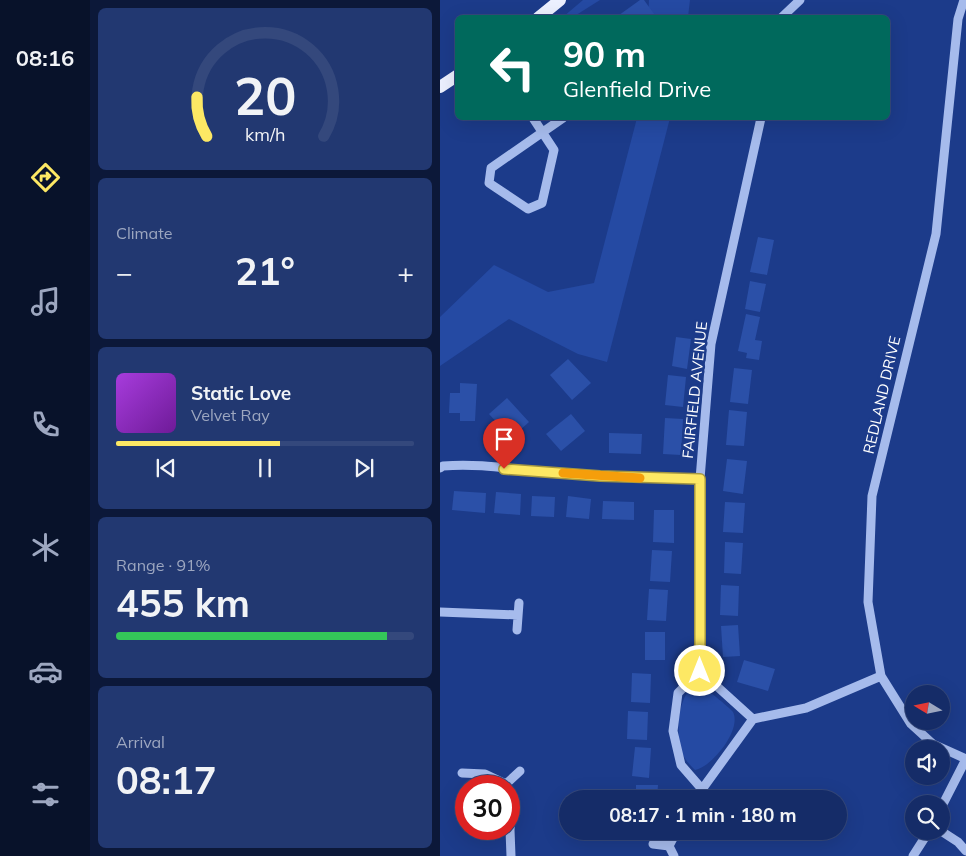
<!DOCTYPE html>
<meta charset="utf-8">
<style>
:root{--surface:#152c68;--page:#223871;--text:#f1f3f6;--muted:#9da7c0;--line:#34487c;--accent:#fde864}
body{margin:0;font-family:Mulish,sans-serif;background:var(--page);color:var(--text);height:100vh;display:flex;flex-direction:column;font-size:19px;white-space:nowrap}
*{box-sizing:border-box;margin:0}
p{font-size:16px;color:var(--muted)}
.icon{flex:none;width:28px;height:28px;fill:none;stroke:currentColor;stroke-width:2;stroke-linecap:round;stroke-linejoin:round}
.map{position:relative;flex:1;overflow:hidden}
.panel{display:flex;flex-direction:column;gap:8px;padding:8px;background:#0c1839;width:350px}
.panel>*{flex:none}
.hud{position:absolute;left:15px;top:15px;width:435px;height:105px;border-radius:8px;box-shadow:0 5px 20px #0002,0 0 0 1px var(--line);background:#00695c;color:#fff;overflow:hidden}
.needle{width:32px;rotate:280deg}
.tools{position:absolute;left:465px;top:685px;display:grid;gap:10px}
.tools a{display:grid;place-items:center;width:45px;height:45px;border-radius:50%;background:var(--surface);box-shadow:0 5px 20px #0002,0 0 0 1px var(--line);font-size:25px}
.speed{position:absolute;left:15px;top:775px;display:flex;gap:10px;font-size:25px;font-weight:700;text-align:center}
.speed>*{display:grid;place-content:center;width:65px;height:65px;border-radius:50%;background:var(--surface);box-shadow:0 5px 20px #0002,0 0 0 1px var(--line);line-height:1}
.speed .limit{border:8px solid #d22;background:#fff;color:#111}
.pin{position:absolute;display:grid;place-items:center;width:42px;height:42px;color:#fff;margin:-51px -21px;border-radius:50% 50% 50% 0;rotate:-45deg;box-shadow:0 0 5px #0007}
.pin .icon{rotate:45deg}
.me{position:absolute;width:55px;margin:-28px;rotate:0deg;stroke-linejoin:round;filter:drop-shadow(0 0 4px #0008)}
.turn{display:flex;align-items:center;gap:18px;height:105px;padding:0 25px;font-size:22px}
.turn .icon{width:65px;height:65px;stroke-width:2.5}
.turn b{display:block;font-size:35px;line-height:42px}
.big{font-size:38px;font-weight:700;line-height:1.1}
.panel .tile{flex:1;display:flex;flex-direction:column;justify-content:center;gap:8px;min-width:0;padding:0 18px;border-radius:8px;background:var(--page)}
.panel .dial{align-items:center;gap:0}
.dial svg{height:130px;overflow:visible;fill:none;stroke:var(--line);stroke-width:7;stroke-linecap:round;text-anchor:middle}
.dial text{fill:var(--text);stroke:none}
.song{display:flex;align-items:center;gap:15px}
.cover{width:60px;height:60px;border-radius:8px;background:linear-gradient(135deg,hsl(280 70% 55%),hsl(280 70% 35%))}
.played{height:5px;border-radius:2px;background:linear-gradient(90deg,var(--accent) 55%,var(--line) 55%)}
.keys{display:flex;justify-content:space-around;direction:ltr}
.heat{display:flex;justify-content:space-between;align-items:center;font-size:28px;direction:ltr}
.charge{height:8px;border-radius:4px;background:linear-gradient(90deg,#34c759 91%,var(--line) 0)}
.trip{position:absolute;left:119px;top:790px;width:288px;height:50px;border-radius:25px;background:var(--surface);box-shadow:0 5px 20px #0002,0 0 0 1px var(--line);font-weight:700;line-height:50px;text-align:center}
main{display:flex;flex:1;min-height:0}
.tabs{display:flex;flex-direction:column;width:90px;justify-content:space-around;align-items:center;background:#08122a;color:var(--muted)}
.tabs .icon{width:35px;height:35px}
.tabs .selected{color:var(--accent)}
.tabs b{font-size:22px;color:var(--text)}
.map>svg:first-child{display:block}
.green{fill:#254aa3}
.building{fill:#2b50a8}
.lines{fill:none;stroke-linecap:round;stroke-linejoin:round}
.minor{stroke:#a6bbec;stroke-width:9}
.major{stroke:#ecf0ff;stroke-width:12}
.route-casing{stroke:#a49741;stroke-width:12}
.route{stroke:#fde864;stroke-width:9}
.slow{stroke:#f59e0b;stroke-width:9}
.labels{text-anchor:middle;stroke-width:5;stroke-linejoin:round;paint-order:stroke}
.street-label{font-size:15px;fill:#fff;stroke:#1c3b8a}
</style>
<main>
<nav class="tabs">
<b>08:16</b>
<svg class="icon selected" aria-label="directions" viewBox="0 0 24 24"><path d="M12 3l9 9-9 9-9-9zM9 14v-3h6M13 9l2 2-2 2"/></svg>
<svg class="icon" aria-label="music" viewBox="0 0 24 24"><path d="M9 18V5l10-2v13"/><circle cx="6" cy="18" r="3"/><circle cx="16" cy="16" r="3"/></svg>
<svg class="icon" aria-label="phone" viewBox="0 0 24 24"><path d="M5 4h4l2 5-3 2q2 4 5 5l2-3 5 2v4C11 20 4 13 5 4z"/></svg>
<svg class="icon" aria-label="climate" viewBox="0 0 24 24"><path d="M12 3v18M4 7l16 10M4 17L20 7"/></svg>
<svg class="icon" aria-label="car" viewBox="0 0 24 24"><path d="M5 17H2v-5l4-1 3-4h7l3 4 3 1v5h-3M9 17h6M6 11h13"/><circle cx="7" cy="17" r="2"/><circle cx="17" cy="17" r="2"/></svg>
<svg class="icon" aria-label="filters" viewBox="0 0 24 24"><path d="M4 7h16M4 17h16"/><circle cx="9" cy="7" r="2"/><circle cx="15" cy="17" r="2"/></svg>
</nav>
<section class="panel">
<div class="tile dial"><svg viewBox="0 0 100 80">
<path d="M14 69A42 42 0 1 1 86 69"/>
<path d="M14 69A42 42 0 0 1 8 45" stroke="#fde864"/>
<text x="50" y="56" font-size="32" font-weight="700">20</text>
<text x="50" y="72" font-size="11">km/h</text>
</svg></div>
<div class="tile"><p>Climate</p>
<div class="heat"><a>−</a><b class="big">21°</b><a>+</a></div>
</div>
<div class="tile">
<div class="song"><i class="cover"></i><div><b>Static Love</b><p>Velvet Ray</p></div></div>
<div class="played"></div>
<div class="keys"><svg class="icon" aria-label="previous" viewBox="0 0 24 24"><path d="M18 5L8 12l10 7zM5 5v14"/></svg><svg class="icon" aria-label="pause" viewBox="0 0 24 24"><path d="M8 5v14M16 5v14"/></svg><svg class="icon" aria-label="next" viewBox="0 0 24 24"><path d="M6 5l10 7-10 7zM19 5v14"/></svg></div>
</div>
<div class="tile"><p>Range · 91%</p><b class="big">455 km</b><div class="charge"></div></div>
<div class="tile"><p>Arrival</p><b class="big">08:17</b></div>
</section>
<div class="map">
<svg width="526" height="856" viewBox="0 0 526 856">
<rect width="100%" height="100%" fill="#1c3b8a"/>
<path class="green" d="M143,0H160L133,17H123Z
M209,0H250L248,17L208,18Z
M197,118H230L167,362L138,354L69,319L0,366V317L54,265L108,292L154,283Z
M255,685C258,686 263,687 266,689C270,692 291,709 293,712C302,730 272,767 255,770C250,765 246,761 243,755C235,737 237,696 255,685Z"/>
<path class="building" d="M200,0H204L217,18H175Z
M318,237L334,240L327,275L310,272Z
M310,281L326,284L320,312L305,309Z
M306,314L320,317L315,340L322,341L319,360L306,358L307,353L298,351Z
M236,337L251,339L247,369L232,366Z
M128,359L151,383L132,400L110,375Z
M294,368L312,370L308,404L290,402Z
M228,375L246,377L243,407L225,405Z
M20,383L37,384L35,421H20V413H9L10,393H20Z
M67,398L89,422L71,438L49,414Z
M289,410L307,412L304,446L286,445Z
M131,414L145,431L121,451L106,434Z
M225,418L243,419L241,455L223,454Z
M169,433L202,434L201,454L169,453Z
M287,459L307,461L303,494L283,491Z
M14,491L46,493L45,513L12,510Z
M56,492L81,494L80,515L54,513Z
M92,496L115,497L114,517L91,516Z
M128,496L151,499L149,519L126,517Z
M163,501L194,502V520L162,519Z
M285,502L305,503L303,533L283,532Z
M214,510H234V543L213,542Z
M285,542L303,543L301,574L284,573Z
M212,550L232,551L230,582L210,581Z
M281,585L299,586L298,616L280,615Z
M209,589L228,590L226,621L207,620Z
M298,625L300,656L283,657L281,626Z
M205,632H225V660H205Z
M304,660L335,669L328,691L297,682Z
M192,673L211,674L210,703L191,702Z
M188,711L208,712L207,740L187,739Z
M195,747L211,748L209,778L192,776Z
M196,785H218L217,799H196Z"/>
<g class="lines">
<path class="minor" d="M524,0L518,19L496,234L432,496L428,602L441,676L471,724L493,744L526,759
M341,18L360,0
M93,118L114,150L102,203L88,209L49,183L51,168L123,118
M321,118L271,344L260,479V671L313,719L366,708L441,676
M0,468L3,466C38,463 72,469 106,472C157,476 208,478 260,479
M0,612L78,615
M77,630L79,603
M260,671L238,693L233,731L241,765L261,788
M22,773L45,774L66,784L80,771
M69,791L72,800L70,830L71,856
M255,799L313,719
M501,808L526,759
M501,831L518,842L526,851
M213,844L229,846L234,856
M229,846L237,831
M473,856L489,831"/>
<path class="major" d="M98,18L120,0
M0,87L18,75"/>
</g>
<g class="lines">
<g class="route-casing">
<path id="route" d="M64,469L160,476L260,479V671"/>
</g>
<use href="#route" class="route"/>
<path class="slow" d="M123,473L200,478"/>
</g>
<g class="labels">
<g class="street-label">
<text transform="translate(255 390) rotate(-84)" y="5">FAIRFIELD AVENUE</text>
<text transform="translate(442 395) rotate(-77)" y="5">REDLAND DRIVE</text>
</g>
</g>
</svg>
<div class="tools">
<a><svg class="needle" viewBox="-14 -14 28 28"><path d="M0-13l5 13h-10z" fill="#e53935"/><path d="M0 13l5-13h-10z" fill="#9da7c0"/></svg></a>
<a><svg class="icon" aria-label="sound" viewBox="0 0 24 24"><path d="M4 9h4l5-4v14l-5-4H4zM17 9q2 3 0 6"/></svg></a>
<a><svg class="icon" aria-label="search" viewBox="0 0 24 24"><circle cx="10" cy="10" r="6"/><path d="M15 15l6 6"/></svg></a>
</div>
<div class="speed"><div class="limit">30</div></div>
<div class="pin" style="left:64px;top:469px;background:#d93025"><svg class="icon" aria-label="arrive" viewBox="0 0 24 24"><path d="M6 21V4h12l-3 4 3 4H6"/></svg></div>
<svg class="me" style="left:260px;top:671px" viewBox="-20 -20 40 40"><circle r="17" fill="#fde864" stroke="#fff" stroke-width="3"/><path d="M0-11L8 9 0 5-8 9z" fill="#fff"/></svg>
<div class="trip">08:17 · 1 min · 180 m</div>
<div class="hud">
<div class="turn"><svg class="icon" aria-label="left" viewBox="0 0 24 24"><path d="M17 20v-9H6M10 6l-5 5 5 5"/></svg><div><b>90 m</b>Glenfield Drive</div></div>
</div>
</div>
</main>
